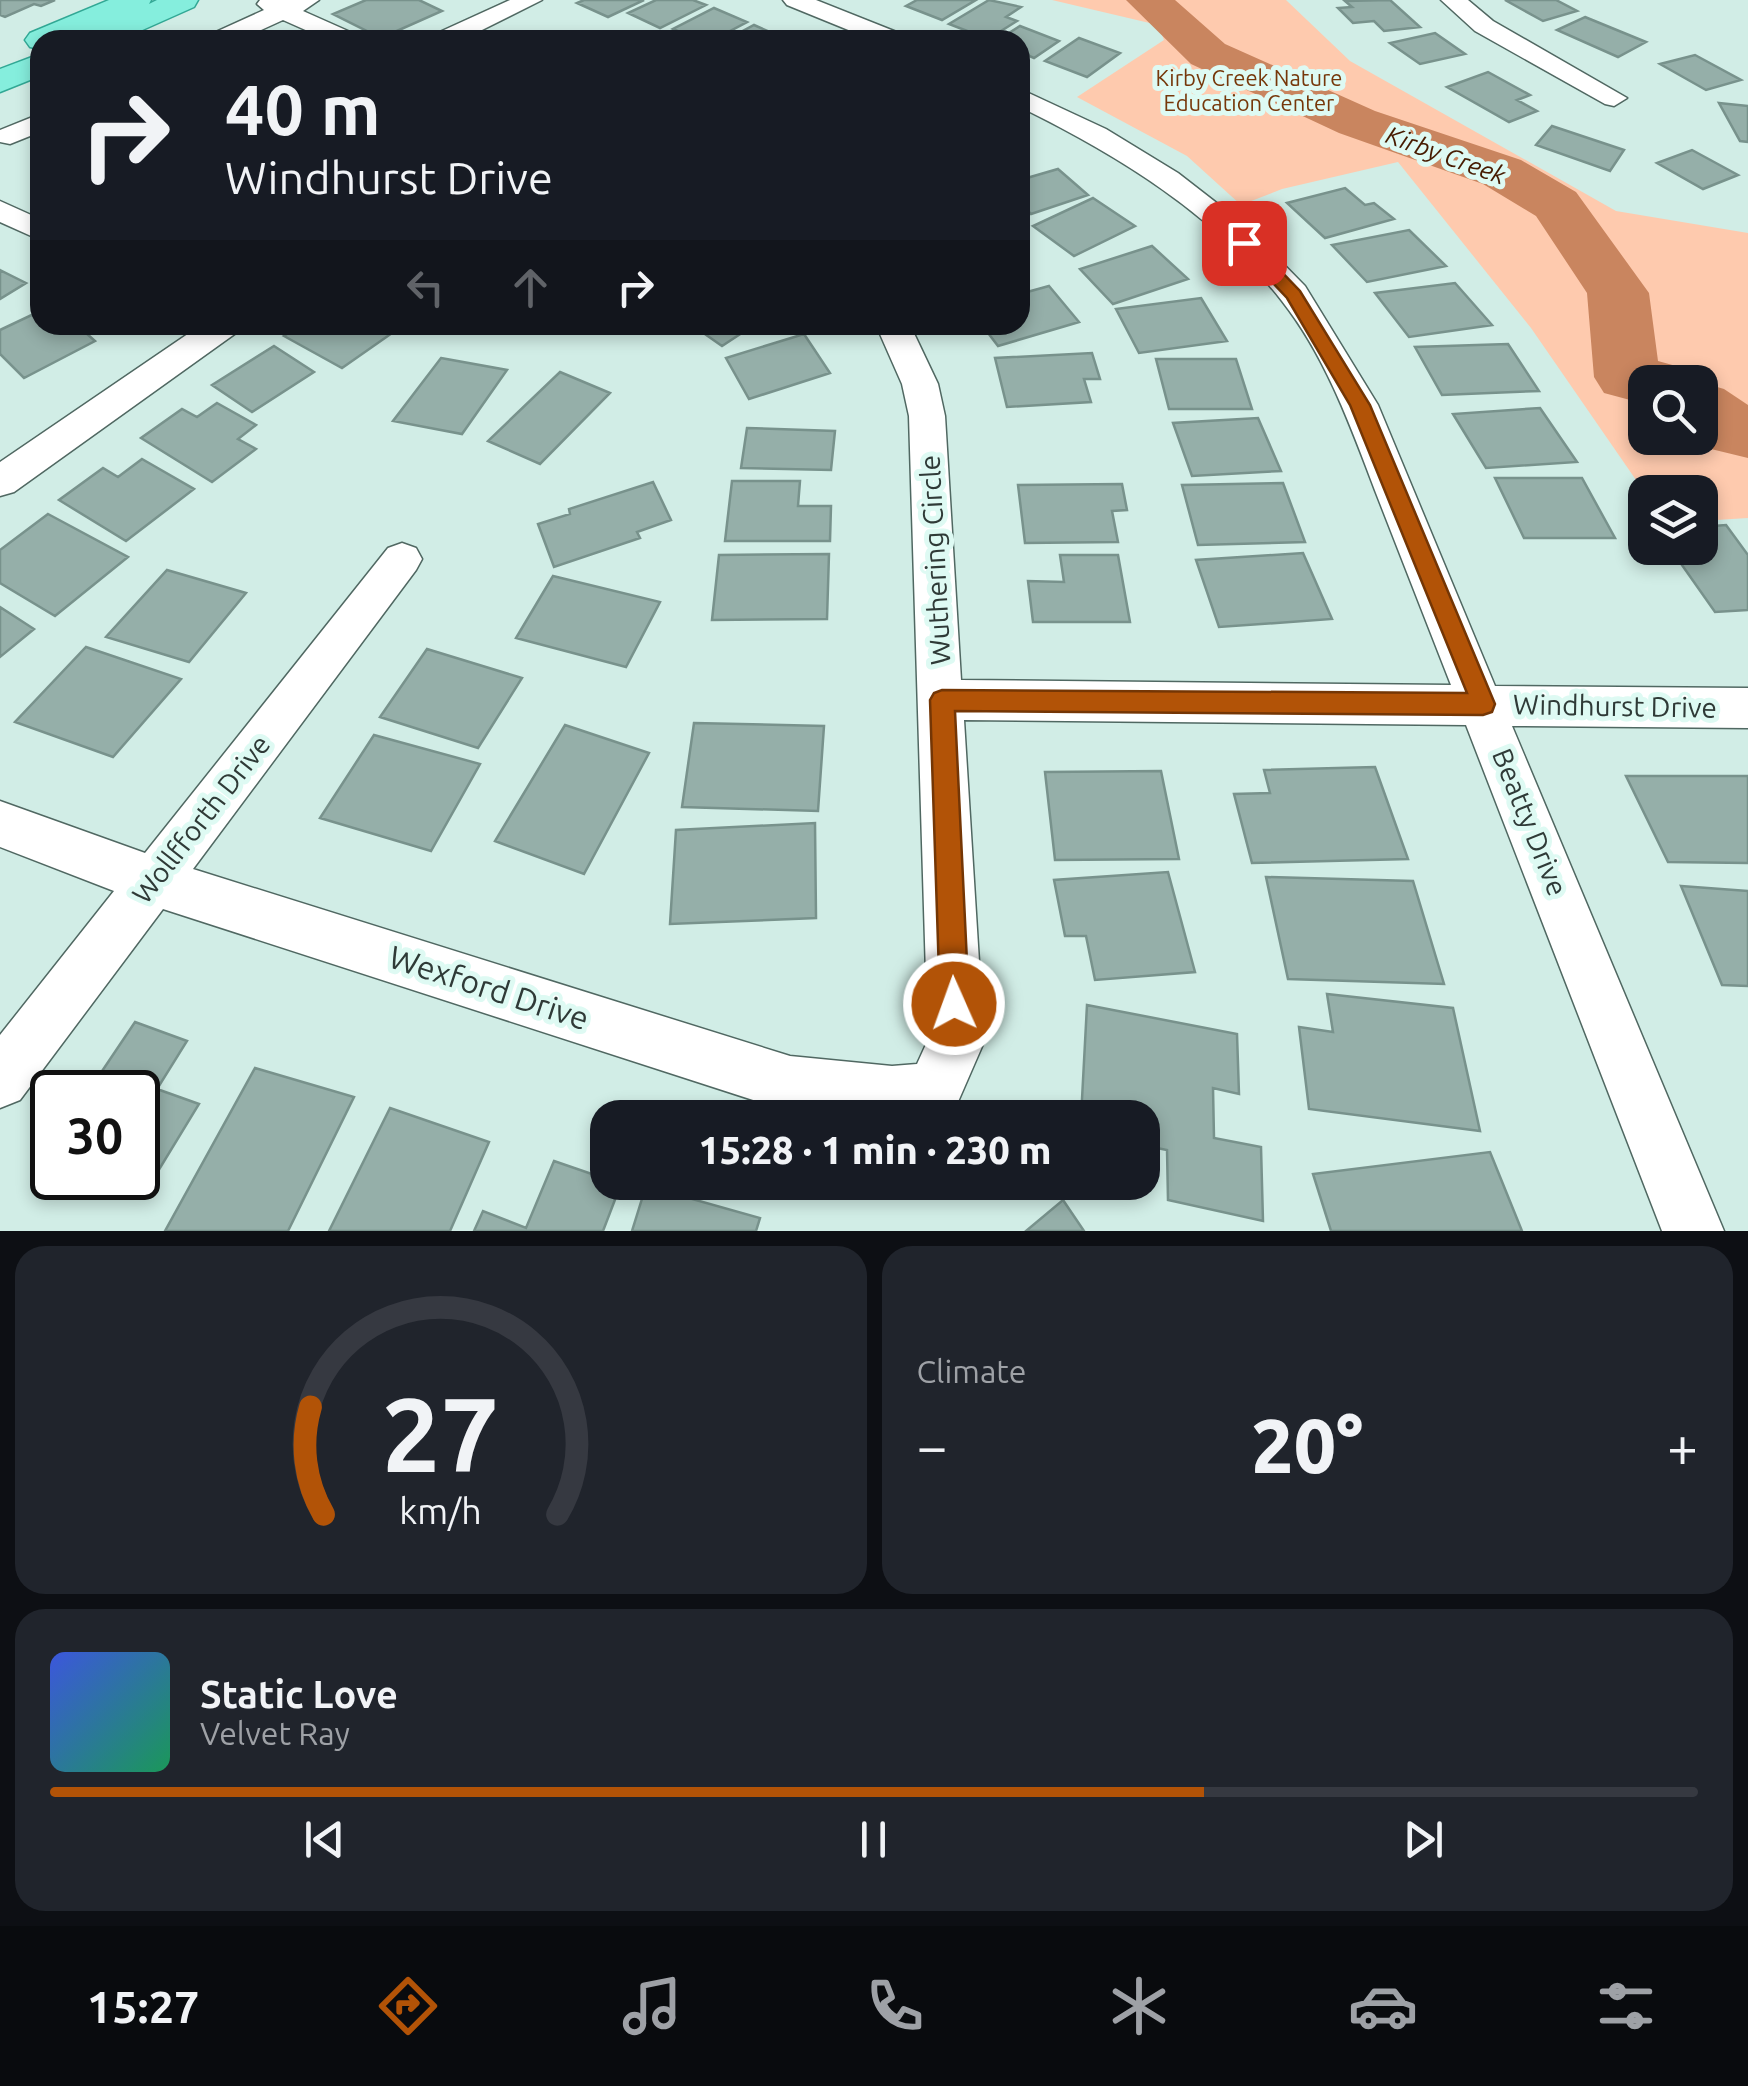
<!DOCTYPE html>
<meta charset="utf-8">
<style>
:root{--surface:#171b24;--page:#20242c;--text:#f1f3f6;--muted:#9ea1a6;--line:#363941;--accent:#b25307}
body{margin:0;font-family:Ubuntu,sans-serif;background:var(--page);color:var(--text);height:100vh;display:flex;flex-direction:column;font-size:38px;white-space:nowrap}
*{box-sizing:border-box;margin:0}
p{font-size:32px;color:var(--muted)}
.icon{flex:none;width:55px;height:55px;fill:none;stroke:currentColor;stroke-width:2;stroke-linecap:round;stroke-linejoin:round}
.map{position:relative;height:1231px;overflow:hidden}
.side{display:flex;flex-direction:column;gap:15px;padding:15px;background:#0d0f14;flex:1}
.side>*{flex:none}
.banner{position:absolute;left:30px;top:30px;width:1000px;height:305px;border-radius:30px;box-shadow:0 5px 15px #0003;background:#171b24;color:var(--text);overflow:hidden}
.controls{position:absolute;left:1628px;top:365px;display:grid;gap:20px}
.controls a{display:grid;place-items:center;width:90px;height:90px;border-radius:20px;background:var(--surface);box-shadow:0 5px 15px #0003;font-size:50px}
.speed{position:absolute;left:30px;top:1070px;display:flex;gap:20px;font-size:50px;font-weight:700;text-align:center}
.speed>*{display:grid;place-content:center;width:130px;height:130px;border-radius:50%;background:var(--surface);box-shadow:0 5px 15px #0003;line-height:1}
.speed .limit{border:5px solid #111;border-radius:15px;background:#fff;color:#111}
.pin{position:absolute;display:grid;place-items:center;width:85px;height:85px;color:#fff;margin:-42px;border-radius:20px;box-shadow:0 5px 15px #0006}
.me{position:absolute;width:110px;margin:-55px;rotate:358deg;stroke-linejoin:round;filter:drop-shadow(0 0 8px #0008)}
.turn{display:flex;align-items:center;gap:35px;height:210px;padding:0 30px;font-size:45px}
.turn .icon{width:130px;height:130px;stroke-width:2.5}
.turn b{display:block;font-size:70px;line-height:85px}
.lanes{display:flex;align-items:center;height:95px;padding:0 30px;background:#0003;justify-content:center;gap:50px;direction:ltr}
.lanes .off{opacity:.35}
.big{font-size:75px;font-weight:800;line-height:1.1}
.side .widget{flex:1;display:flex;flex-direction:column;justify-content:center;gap:15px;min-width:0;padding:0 35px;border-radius:30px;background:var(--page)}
.side .dial{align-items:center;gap:0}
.dial svg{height:260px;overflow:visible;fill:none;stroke:var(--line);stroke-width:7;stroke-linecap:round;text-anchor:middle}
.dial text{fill:var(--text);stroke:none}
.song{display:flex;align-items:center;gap:30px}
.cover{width:120px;height:120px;border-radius:15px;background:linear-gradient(135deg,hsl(230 70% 55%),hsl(150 70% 35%))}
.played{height:10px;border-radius:5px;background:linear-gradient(90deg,var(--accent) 70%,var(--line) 70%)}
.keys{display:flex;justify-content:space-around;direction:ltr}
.heat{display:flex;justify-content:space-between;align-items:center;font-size:55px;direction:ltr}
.side .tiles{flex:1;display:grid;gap:15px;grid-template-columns:1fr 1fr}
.widget:last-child{grid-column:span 2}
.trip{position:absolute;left:590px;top:1100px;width:570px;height:100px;border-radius:30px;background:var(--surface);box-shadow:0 5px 15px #0003;font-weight:800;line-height:100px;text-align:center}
.menu{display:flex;height:160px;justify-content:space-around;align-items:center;background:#090b0e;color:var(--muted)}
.menu .icon{width:70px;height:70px}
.menu .current{color:var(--accent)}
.menu b{font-size:45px;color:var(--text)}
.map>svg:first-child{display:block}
.green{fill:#fecaae;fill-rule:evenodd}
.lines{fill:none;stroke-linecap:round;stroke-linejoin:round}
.river{fill:#c9855f;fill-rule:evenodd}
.building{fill:#95afa9;stroke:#78928c;stroke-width:2.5}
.minor-casing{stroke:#506862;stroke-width:3}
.major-casing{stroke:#32a895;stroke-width:3}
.minor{fill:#fff;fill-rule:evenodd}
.major{fill:#85eedd;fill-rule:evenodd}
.route{fill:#b25307;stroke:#743605;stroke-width:2.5}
.labels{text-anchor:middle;stroke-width:10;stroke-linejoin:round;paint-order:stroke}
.far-park-label{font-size:22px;fill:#76370a;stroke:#defaf3}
.far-water-label{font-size:25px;font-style:italic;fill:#461b00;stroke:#defaf3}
.street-label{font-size:28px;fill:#2f3a37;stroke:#defaf3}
.near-street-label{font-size:32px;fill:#2f3a37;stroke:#defaf3}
</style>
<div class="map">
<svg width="1748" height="1231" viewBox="0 0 1748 1231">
<rect width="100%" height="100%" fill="#d1ede6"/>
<path class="green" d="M1052,0H1286L1350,61L1616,211L1748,233V518L1700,521V492L1645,493L1531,328L1398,162L1282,189L1241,205L1187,156L1077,97L1164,40L1158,25ZM1645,382H1700V438H1645Z"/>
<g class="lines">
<path class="river" d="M1126,0H1175L1225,44L1375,111L1521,160L1576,192L1649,293L1658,361L1676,366L1685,382H1645V404L1604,393L1594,377L1587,293L1536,216L1483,184L1339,133L1191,64Z
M1698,382H1700L1724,389L1748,405V458L1711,449L1696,438H1700Z"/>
</g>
<path class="building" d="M0,0H55L41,6L34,4L5,17L0,15Z
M366,0H419L442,11L381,38L333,14Z
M584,0H644L608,17L577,3Z
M656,0H693L706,5L660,28L628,13Z
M917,0H976L942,20L906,6Z
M989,0L1021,7L1006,17L1017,21L988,39L949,24Z
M1390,0L1420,27L1384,31L1374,21L1353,23L1338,8L1352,7L1345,1Z
M1505,0H1556L1577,11L1543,21Z
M714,8L747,22L713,40H698L673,29Z
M1585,17L1646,42L1618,57L1557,30Z
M754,25L788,40H726Z
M1020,26L1059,41L1034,58L1020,52V40H998Z
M1435,33L1465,54L1420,64L1390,43Z
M1079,38L1120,53L1087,77L1045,61Z
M1695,55L1741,80L1706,90L1660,64Z
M1488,72L1530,95L1517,100L1537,111L1509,122L1447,87Z
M1719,103L1748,106V142L1740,141Z
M1552,126L1624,150L1610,171L1536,145Z
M1692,150L1738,175L1703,189L1657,163Z
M1058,169L1088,195L1031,214L1020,203V180Z
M1345,188L1365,205L1374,203L1394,219L1325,238L1287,203Z
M1093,198L1135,226L1074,256L1033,226Z
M1409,230L1446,266L1367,282L1332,245Z
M1152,246L1188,279L1113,304L1080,269Z
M0,270L26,283L0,299Z
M1455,283L1492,325L1409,337L1375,293Z
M1049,286L1079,322L998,346L982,325H1020V294Z
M1201,298L1227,341L1139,353L1116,309Z
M40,311V325H77L95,341L24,378L0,354V330Z
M301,325H383L395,331L342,368L284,336Z
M692,325H754L722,346Z
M804,334L830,373L749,399L726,358Z
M1508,344L1539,391L1442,395L1415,347Z
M274,346L314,372L252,412L212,385Z
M1092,353L1100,379H1084L1091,402L1007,407L995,358Z
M441,358L507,370L462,434L393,421Z
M1156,359H1236L1252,409H1169Z
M560,372L610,393L540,464L488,441Z
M217,403L256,425L238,439L256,449L212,482L141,438L182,409L197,417Z
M1540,408L1577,462L1486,468L1453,414Z
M1258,418L1281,471L1192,476L1173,423Z
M747,428L835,431L831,470L741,468Z
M142,459L194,489L126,541L59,500L103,468L118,477Z
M1495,478H1582L1615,538H1524Z
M732,481H800L798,506H831L830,541H725Z
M653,482L671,520L637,532L640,538L554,567L538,524L570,514L569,509Z
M1283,483L1305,542L1198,545L1182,485Z
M1122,484L1127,510L1112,511L1118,542L1025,543L1018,485Z
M48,514L128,557L55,616L0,583V550Z
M1726,525L1748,555V610L1715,612L1670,548H1700V527Z
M1303,553L1332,619L1219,627L1196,560Z
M829,554L827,619L712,620L719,555Z
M1060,555H1118L1130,622H1033L1028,581L1064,582Z
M167,570L246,593L189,662L106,637Z
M553,576L660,602L626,667L516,638Z
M0,607L34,629L0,657Z
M86,647L181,679L113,757L15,722Z
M427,649L522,678L478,748L380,717Z
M694,723L824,726L818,811L682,807Z
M565,725L649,753L584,874L495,841Z
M374,735L480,764L431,851L320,818Z
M1375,767L1408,859L1252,863L1234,794L1270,793L1264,770Z
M1161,771L1179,859L1055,860L1045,772Z
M1626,776H1748V863L1668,862Z
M815,823L816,918L670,924L676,830Z
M1168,872L1195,972L1095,980L1086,936H1065L1054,880Z
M1266,877L1413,881L1444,984L1288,979Z
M1681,886L1748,891V986L1722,985Z
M1327,994L1453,1008L1480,1131L1309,1109L1299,1027L1333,1032Z
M1087,1005L1237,1034L1239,1094L1213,1088L1214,1138L1261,1147L1263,1221L1168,1200L1167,1150L1142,1145V1118H1081Z
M135,1022L187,1041L157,1089L199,1104L149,1186L127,1178H138V1092H88Z
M255,1068L354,1097L288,1231H165Z
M390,1108L489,1142L450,1231H329Z
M1490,1152L1522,1231H1331L1313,1174Z
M554,1161L621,1184L603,1231H474L483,1211L526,1228Z
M646,1186L760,1218L756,1231H632Z
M1063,1200L1084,1231H1026Z"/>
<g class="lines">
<g class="minor-casing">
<path id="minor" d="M260,0H319L303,11L357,35L361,40H328L283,20L239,40H205L209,35L264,10L257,4Z
M510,0H542L462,40H429L433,35Z
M783,0H816L904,35L908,40H873L787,5Z
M1441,0H1468L1493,21L1627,98L1614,106L1605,104L1475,31Z
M1020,89L1106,129L1178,173L1245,225L1305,286L1378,405L1495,686L1748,688V728L1512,726L1724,1231H1662L1466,725L964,720L984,1042L954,1111L939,1118H837L790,1112L163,909L20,1100L0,1108V1035L114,891L0,847V801L145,853L388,548L402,543L416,548L422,559L416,570L193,869L790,1056L892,1066L917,1064L928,1040L909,416L902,384L876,325H910L938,384L945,416L961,680L1451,685C1426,621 1401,557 1376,493C1351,427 1326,357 1282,301C1214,214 1118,155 1020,107Z
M40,114V132L10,144L0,142V130Z
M0,201L40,219V240L0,222Z
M201,325H241L236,333L14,492L0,496V462Z"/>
</g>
<g class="major-casing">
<path id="major" d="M109,0H151L149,4L157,0H198L194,7L120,40H92L89,35L93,30L69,40H40V49L30,47L25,40L30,33Z
M40,54V76L0,92V69Z"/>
</g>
<use href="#minor" class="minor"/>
<use href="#major" class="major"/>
</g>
<path class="route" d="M1238,239H1250L1300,291L1370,405L1495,704L1492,712L1483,715L955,711L969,1004L965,1014L954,1019L944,1014L940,1004L930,700L934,693L942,690L1467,693L1350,405L1287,298L1238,246Z"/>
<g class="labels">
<g class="far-park-label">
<text x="1249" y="86">Kirby Creek Nature<tspan x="1249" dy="25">Education Center</tspan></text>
</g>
<g class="far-water-label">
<text transform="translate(1446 155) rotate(20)" y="9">Kirby Creek</text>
</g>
<g class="street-label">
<text transform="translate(935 560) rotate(-93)" y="10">Wuthering Circle</text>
<text transform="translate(1615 706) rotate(1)" y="10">Windhurst Drive</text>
<text transform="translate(201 819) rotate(-52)" y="10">Wollfforth Drive</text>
<text transform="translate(1530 822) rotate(68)" y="10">Beatty Drive</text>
</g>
<g class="near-street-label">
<text transform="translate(489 988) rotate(18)" y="11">Wexford Drive</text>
</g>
</g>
</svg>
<div class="controls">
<a><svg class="icon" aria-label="search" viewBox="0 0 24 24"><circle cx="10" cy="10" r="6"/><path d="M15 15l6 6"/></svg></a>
<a><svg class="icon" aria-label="layers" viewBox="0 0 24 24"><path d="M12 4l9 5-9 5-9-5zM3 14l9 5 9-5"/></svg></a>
</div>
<div class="speed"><div class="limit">30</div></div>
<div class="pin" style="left:1244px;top:243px;background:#d93025"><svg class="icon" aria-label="arrive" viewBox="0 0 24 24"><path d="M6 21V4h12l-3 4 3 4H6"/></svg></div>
<svg class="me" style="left:954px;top:1004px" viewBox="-20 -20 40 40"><circle r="17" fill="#b25307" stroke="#fff" stroke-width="3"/><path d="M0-11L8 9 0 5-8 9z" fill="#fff"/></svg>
<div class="trip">15:28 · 1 min · 230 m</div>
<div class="banner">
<div class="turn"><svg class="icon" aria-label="right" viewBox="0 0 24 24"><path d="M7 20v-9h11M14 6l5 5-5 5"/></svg><div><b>40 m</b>Windhurst Drive</div></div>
<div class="lanes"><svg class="icon off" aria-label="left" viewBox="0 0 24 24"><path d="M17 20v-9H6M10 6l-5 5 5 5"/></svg><svg class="icon off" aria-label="ahead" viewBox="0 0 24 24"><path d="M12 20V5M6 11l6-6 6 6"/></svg><svg class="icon" aria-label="right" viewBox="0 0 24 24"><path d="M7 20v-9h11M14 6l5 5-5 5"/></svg></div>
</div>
</div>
<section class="side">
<div class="tiles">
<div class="widget dial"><svg viewBox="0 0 100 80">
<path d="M14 69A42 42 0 1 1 86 69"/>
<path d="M14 69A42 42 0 0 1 10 36" stroke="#b25307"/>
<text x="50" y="56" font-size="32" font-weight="700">27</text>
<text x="50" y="72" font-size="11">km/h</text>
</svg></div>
<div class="widget"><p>Climate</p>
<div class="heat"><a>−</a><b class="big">20°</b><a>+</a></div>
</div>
<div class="widget">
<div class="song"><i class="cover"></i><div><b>Static Love</b><p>Velvet Ray</p></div></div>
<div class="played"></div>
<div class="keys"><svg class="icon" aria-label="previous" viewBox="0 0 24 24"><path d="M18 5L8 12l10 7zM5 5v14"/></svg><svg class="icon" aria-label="pause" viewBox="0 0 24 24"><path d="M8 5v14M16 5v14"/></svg><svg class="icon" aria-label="next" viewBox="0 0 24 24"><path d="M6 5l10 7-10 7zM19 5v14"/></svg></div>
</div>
</div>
</section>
<nav class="menu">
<b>15:27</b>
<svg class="icon current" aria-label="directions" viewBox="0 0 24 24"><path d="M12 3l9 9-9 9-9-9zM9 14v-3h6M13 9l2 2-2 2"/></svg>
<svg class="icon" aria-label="music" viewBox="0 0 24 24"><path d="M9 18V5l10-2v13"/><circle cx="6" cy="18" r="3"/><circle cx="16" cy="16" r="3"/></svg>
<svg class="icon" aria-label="phone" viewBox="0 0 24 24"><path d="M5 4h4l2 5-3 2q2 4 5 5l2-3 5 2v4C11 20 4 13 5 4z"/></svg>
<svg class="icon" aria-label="climate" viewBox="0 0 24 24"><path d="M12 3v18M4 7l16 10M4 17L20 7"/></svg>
<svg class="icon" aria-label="car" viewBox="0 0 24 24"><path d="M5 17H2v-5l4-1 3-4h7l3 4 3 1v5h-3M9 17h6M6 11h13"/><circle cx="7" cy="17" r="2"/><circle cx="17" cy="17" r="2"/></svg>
<svg class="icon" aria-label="filters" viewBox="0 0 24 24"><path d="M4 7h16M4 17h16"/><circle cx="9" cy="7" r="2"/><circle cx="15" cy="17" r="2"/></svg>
</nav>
